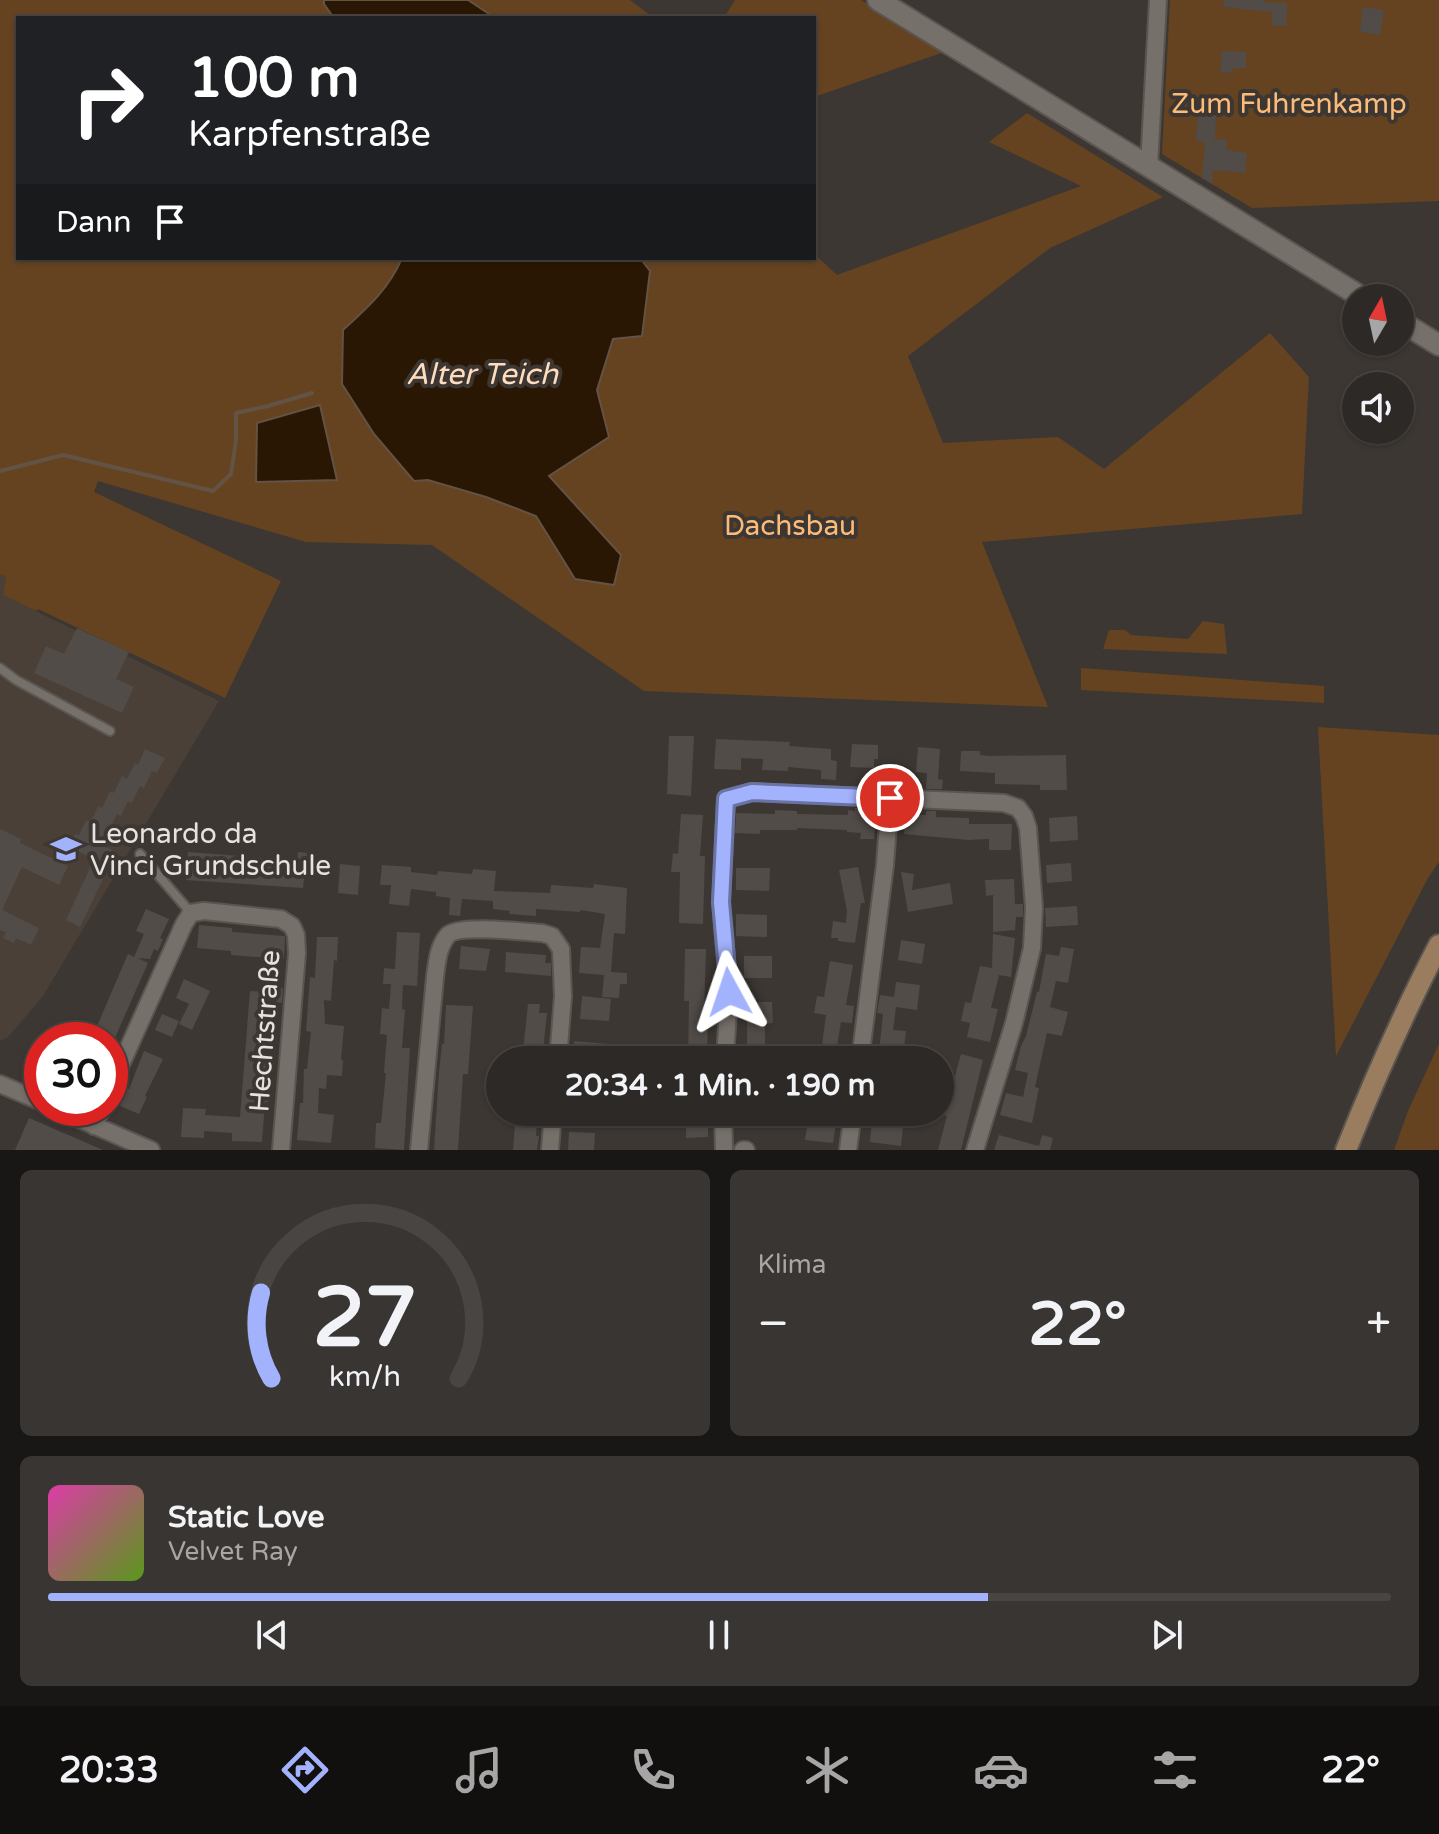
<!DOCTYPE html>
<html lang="de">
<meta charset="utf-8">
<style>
:root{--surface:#2d2926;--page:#393532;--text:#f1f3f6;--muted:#a7a6a7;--line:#484543;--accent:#a3b2fd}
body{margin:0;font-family:"Varela Round",sans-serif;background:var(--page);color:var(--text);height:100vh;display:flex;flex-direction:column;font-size:30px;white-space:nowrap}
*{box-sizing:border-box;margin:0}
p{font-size:26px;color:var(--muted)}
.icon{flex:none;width:44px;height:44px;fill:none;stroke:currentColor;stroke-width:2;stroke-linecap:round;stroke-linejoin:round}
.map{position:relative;height:1150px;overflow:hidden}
.drawer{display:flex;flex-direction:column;gap:20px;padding:20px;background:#191715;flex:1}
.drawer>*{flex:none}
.hud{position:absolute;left:16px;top:16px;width:800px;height:244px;border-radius:0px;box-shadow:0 2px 6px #0004,0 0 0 2px var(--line);background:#202124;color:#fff;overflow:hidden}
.needle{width:52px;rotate:9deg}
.tools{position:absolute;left:1342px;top:284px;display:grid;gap:16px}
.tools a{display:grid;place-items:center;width:72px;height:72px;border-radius:50%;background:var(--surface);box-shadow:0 2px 6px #0004,0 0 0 2px var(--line);font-size:40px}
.speed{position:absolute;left:24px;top:1022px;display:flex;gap:16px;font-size:40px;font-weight:700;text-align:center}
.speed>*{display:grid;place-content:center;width:104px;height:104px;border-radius:50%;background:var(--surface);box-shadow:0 2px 6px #0004,0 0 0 2px var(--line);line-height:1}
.speed .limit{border:12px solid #d22;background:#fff;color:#111}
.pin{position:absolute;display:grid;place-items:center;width:68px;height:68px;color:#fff;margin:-34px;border:4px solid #fff;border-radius:50%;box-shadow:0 2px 8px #0007}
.me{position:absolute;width:88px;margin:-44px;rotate:355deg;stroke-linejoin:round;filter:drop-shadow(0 0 6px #0008)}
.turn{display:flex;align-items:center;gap:28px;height:168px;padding:0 40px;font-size:36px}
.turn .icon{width:104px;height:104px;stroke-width:2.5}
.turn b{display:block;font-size:56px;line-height:68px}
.then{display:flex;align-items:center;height:76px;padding:0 40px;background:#0003;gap:16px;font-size:30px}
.big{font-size:60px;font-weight:700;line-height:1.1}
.drawer .tile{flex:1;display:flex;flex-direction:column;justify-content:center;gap:12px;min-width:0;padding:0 28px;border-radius:12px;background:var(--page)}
.drawer .dial{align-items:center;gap:0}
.dial svg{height:208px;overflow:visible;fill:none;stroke:var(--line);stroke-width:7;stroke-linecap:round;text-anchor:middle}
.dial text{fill:var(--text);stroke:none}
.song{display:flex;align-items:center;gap:24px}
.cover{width:96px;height:96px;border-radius:12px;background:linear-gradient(135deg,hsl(320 70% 55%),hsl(90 70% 35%))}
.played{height:8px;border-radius:4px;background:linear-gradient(90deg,var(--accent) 70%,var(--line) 70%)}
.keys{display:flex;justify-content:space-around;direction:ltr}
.heat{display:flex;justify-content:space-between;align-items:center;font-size:44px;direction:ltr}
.drawer .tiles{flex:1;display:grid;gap:20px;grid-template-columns:1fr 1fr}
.tile:last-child{grid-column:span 2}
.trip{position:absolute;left:486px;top:1046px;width:468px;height:80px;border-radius:40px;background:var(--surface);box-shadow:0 2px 6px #0004,0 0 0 2px var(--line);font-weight:700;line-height:80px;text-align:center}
.dock{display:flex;height:128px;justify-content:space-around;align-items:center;background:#12100f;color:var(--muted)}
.dock .icon{width:56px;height:56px}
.dock .active{color:var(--accent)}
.dock b{font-size:36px;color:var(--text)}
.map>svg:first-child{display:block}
.built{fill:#4a4037}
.green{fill:#654321}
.water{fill:#291603;stroke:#625345;stroke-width:2}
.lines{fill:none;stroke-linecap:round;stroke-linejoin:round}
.stream{stroke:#625345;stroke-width:4}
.building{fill:#514c47}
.service-casing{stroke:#5a5551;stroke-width:12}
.minor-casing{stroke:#5a5551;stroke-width:20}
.tertiary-casing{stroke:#5a5551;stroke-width:24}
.secondary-casing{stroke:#5a5551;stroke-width:24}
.service{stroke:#76706b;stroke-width:8}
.minor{stroke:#76706b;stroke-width:16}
.tertiary{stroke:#76706b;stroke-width:20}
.secondary{stroke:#9a7d5f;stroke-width:20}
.route-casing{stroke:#6a74a4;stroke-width:20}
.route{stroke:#a3b2fd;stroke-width:14}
.labels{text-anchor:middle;stroke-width:8;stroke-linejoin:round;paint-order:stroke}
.park-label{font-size:28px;fill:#fdbb7a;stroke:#3c3732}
.poi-label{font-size:28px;fill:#e6e2df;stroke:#3c3732;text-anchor:start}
.street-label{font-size:28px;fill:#e6e2df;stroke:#3c3732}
.water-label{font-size:30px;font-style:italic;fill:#fedcbd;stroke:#3c3732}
</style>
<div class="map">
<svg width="1439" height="1150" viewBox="0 0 1439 1150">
<rect width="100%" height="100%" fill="#3c3732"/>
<path class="built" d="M0,574L6,577L3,595L219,701L43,996L8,1037L0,1041Z"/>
<path class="green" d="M0,0H324L334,18H18V258H402C390,288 366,309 343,330L414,481L428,480L486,497L536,516L575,579L621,555L549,476L609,437L597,390L613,339L650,271L640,258H814V254L837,275L1081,186L989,142L1027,113L1163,197L1050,248L908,356L943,443L1058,437L1104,469L1270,333L1309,377L1302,514L982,542L1048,707L644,691L432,545L306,542L98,481L94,492L281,581L225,698L38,609L36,611L3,595L6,577L0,574Z
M468,0H630L654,18H495Z
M735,0H861L944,52L814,97V18H724Z
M1170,0H1439V201L1252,208L1162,154Z
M1203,621L1224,624L1227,654L1103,649L1109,630H1125L1131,635L1188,639Z
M1081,668L1324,686V703L1081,690Z
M1318,727L1439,735V862L1428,878L1336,1056Z
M1439,1044V1150H1394L1408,1111Z"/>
<path class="water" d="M324,0H468L495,18H334L324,4Z
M402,258H640L650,271L642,336L613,339L597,390L609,437L549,476L621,555L614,585L575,579L536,516L486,497L428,480L414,481L374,434L342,384L343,330C366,309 390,288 402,258Z
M320,405L337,480L256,482L257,423Z"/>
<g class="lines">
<path class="stream" d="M0,471L63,455L213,491L231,474L236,440V413L268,406L312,393"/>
</g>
<path class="building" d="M1224,0H1264V2L1287,3L1286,26L1272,25V12L1223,7Z
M1363,7L1384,10L1380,35L1360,32Z
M1222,51L1246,52V68H1233L1232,73L1220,72Z
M1198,114L1216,115L1215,139L1227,140V150L1247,153L1245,173L1213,170L1212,184L1202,178L1205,142L1196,141Z
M77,628L129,652L116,679L134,687L122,713L34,673L46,646L64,654Z
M669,736H694L691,796L667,794Z
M716,739L790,742L789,746L831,749V760L837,761L836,780L821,779V770L788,767V771L762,770L763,759L741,758V770L714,769Z
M852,744L878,745V759H874V768L850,767Z
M918,747L940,749L938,779L943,780L942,789H926L927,773L916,772Z
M145,749L165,758L157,773L152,771L144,788L140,786L132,803L128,801L121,816L117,814L102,845L116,852L80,927L66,920L94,859L69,847L75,834L79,835L86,820L91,822L98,806L102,808L110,791L114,793L122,776L127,779L135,763L138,765Z
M961,751H980V755L988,756L1066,755L1067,790H1040V785L995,784V773L960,771Z
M855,808H870V816L876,817L874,839H860L861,833L847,832V830L797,828V830H760V834L735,833L736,813L775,814V810L797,811V814L848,815V810L855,811Z
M926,811H936V817L969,818V824H1012L1011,850H989V839L968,840L904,834L905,814L926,815Z
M681,814L703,815L700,856H705L703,924L679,923L680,872H671L673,853L678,854Z
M1077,816L1078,840L1050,842L1049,818Z
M0,829L21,839L20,843L68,866L59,885L22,867L2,910L39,928L31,945L16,938L14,943L3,938L6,932L0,930Z
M188,852L265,858V860L297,861L298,852L317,854L315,870L305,869L303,888L186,880Z
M1071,863L1072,881L1047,883L1046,865Z
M340,864L360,866L358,895L338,893Z
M382,865L411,867V872L437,875L438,871L472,874L473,869L496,871L494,891L550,893L551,885L593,888L594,884L627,888L625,934L614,933L611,972L627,973V984H620L619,998L602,997L604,975L579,973L581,947L600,948L605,914L580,910V912L536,909V916L509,914L510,911L493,909V901L462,899L460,916L449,915L450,898L436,896V892L411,889L409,906L389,904L391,885H380Z
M858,867L865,903H861L855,943L838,941V938H831L833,921L846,923L847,911L839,870Z
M736,868H770L769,891L736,890Z
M901,872L914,874L912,890L950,883L953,904L908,912Z
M1014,879L1015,904H1023V917H1016L1015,930L993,932V895L986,896L985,880Z
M1077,906L1078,925L1046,927L1045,908Z
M146,909L169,919L160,938L163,939L158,951L154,949L150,959L138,958L148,963L114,1040H91L128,954L134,957L144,934L136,931Z
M736,914L767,915V937L736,936Z
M199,925L232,928V932L285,936L284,959L231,955V951L197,948Z
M397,932L420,933L417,986L403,985L402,1009L405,1010L402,1048H410L404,1150L375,1148L376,1123H381L386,1073H384L387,1035L380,1034L382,1008L389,1009L391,984H383L384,968L395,969Z
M993,934L1015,938L1011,977L999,975L991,1008L998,1009L990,1042L967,1037L970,1023L961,1021L965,1002L971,1003L980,966L992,968Z
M317,937H338L337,961L334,960L331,1001L324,1000L325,1024L344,1026L341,1060H343L342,1076L327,1075L326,1089L319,1088L318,1113L334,1115L331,1143L297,1140L300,1103H303L304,1069H307L311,1032L306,1031L310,977L315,978Z
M901,940L925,944L922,964L898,960Z
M461,946L490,949L486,971L459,969Z
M1061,947L1074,949L1068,983L1056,981L1050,1007L1068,1012L1062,1036L1047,1033L1035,1087L1039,1088L1032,1123L1000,1115L1006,1093L1023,1097L1028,1073L1015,1070L1021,1046L1026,1036L1037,992H1039L1046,954L1059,956Z
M685,949H706L704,1013H708L707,1060H688L689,1001H684Z
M506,952L546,955L545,963H551V976L505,972Z
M744,956H772V978H744Z
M830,961L853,965L846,1005L854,1006L852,1023L841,1022L837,1046L844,1047L842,1060H820L826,1015L814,1013L817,996L824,997Z
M184,979L210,991L192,1030L179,1024L189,1004L176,998Z
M896,982L920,985L917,1010L896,1007L893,1030L906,1031L903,1055L879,1052L883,1014L877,1013L880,995L894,997Z
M267,987L283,988L282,1003L274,1002L271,1076L268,1102H265L262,1142L232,1141V1133L204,1131V1138L181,1137L183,1108L206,1109L205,1115L240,1117L250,991L266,992Z
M582,996L611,999L609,1021L580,1019Z
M747,1002H772L773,1023L765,1024V1054H763V1060H747Z
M528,1004H540L539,1013H547L542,1060H512L513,1050L523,1051Z
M446,1005L473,1006L468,1074H463L458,1150H434L439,1072L442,1044H444Z
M162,1014L179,1021L172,1037L155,1030Z
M574,1041L609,1044L608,1060H572Z
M144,1051L163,1059L145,1096L147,1097L139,1114L120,1106L127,1088L129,1089Z
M961,1054L983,1060L961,1150H938L947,1116L940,1114L949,1078L954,1080Z
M516,1112H538L536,1136H539L537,1150H513Z
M882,1115L904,1117L901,1146L870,1142L872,1120L881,1121Z
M29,1118L103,1150H15Z
M686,1118H708V1137L686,1138Z
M808,1120L836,1123L833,1143L805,1140Z
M569,1132L595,1133L594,1150H568Z
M999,1135L1039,1146L1042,1135L1053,1138L1050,1150H994Z"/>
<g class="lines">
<g class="service-casing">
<path id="service" d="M0,668L16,680L110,731
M140,854L191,913"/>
</g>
<g class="minor-casing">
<path id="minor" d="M1149,166L1158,0
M725,1060L729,992L721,902L726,799L752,792L1004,803L1018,808L1024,816L1028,828L1034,908L1032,948L1014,1023L975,1150
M860,1060L885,865L890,798
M0,1084L42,1102
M110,1089L184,924L191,913L204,911L281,919L292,926L296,935L297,953L281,1150
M54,1108L151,1150
M723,1112L724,1150
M94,1126L102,1108
M419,1150L435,977C437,963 438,946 448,935C459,924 524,932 542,933L552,936L561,949L563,996L558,1060
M550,1150L553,1112
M743,1150H746
M848,1150L853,1112"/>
</g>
<g class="tertiary-casing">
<path id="tertiary" d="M878,0L1363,298
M1400,321L1439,345"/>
</g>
<g class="secondary-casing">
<path id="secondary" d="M1346,1150C1374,1080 1404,1012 1439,945"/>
</g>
<use href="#service" class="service"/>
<use href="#minor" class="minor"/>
<use href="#tertiary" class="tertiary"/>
<use href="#secondary" class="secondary"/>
</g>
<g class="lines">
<g class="route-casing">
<path id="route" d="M729,992L721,902L726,799L752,792L890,798"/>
</g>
<use href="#route" class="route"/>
</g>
<defs>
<g id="school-bare" transform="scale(2.4)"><path d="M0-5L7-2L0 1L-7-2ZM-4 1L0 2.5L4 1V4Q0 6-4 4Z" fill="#a3b2fd" stroke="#3c3732" stroke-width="2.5" paint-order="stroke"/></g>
</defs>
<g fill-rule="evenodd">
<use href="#school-bare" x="66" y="849"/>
</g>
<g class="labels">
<g class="park-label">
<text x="1289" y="113">Zum Fuhrenkamp</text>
<text x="790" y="535">Dachsbau</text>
</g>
<g class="poi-label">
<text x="90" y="843">Leonardo da<tspan x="90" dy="32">Vinci Grundschule</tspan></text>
</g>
<g class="street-label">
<text transform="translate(264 1031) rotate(-86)" y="10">Hechtstraße</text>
</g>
<g class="water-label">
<text x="482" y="384">Alter Teich</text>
</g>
</g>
</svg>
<div class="tools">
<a><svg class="needle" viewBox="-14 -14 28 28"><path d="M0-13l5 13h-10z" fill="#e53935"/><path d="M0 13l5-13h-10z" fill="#a7a6a7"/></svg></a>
<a><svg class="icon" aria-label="sound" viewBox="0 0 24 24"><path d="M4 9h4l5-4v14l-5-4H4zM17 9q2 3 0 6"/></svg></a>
</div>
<div class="speed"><div class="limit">30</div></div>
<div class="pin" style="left:890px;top:798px;background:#d93025"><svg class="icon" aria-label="arrive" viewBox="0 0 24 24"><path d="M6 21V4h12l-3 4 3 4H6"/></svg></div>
<svg class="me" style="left:729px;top:992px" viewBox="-20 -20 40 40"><path d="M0-17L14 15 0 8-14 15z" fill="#a3b2fd" stroke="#fff" stroke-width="4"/></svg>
<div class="trip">20:34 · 1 Min. · 190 m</div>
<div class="hud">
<div class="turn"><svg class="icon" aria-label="right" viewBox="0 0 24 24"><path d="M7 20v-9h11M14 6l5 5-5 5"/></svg><div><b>100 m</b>Karpfenstraße</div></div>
<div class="then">Dann<svg class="icon" aria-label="arrive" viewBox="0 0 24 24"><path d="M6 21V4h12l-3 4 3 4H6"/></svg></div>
</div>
</div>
<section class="drawer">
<div class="tiles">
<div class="tile dial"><svg viewBox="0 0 100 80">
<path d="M14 69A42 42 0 1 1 86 69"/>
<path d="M14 69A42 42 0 0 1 10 36" stroke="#a3b2fd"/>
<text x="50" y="56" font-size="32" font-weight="700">27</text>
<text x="50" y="72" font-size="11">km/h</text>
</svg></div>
<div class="tile"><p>Klima</p>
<div class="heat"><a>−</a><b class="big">22°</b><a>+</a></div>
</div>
<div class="tile">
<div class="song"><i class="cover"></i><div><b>Static Love</b><p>Velvet Ray</p></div></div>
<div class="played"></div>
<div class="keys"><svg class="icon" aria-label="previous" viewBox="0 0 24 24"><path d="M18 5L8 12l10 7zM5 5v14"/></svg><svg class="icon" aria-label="pause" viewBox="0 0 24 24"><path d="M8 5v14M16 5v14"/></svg><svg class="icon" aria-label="next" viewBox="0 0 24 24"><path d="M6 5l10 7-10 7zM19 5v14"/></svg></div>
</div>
</div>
</section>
<nav class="dock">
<b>20:33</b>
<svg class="icon active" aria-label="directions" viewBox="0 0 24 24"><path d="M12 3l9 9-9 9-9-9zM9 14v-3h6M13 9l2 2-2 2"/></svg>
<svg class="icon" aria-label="music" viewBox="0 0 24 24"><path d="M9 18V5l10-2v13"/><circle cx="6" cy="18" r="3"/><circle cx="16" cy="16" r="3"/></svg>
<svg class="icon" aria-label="phone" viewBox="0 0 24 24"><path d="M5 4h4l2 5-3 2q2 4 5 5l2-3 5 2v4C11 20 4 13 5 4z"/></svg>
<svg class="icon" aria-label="climate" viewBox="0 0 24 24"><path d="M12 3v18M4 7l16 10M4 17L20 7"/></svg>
<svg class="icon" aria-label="car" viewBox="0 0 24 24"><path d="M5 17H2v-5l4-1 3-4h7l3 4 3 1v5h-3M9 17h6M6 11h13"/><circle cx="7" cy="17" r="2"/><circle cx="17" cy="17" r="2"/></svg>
<svg class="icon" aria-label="filters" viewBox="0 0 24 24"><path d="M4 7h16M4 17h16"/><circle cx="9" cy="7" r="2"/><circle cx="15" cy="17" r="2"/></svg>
<b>22°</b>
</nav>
